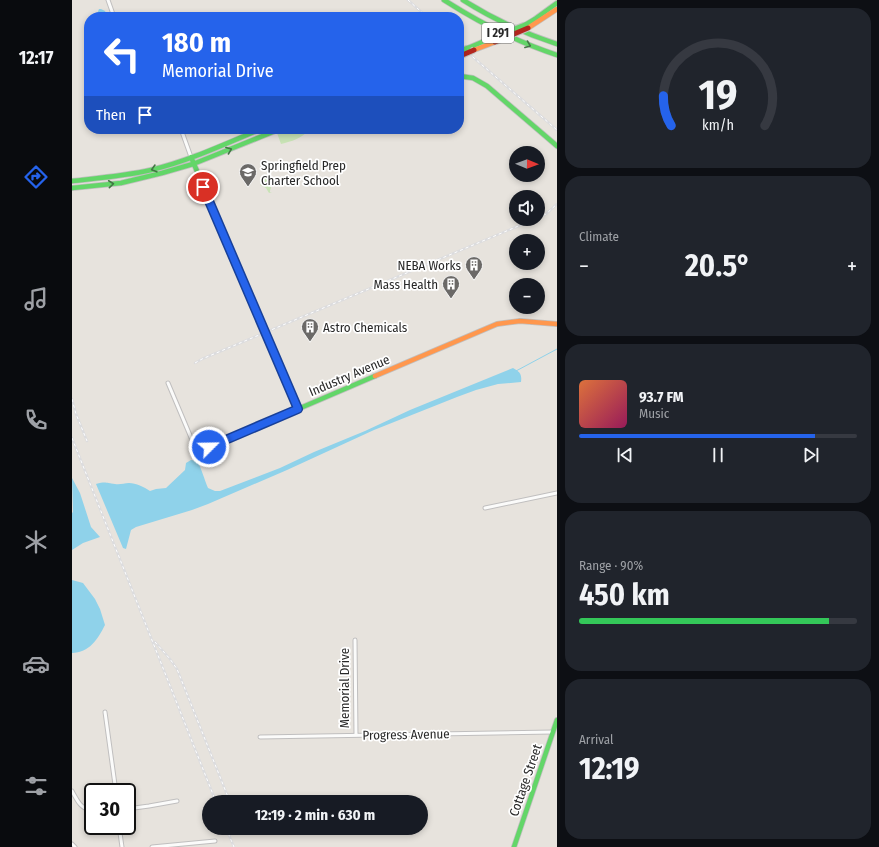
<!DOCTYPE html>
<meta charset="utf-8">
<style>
:root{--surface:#171b24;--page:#20242c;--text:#f1f3f6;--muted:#9ea1a6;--line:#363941;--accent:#2563eb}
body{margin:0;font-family:"Fira Sans Condensed",sans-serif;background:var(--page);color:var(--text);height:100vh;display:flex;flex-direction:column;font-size:15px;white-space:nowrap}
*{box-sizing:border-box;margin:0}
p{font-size:13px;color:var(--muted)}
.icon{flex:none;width:22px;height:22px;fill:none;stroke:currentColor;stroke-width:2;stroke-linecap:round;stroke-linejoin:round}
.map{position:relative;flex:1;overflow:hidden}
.details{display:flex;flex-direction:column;gap:8px;padding:8px;background:#0d0f14;width:322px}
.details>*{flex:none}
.top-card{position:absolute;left:12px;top:12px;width:380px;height:122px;border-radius:16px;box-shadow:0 2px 6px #0003;background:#2563eb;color:#fff;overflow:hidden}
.needle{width:26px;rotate:91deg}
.controls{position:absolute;left:437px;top:146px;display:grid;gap:8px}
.controls a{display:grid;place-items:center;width:36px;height:36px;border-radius:50%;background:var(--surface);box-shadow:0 2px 6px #0003;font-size:20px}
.speed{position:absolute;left:12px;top:783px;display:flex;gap:8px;font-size:20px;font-weight:700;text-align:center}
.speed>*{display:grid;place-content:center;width:52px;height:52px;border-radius:50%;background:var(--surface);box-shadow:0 2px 6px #0003;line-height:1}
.speed .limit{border:2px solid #111;border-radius:6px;background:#fff;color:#111}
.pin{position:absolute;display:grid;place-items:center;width:34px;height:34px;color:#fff;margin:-17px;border:2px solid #fff;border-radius:50%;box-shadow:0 1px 4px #0007}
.me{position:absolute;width:44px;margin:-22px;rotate:67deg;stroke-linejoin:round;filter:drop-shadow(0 0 3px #0008)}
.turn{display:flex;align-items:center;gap:14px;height:84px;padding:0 12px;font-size:18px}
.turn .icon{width:52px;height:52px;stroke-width:2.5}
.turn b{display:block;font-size:28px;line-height:34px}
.then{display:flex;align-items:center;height:38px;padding:0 12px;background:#0003;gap:8px;font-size:15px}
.big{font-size:30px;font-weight:700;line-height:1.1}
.details .widget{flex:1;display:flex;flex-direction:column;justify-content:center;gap:6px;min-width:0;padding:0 14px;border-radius:16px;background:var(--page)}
.details .dial{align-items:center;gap:0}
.dial svg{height:104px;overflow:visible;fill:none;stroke:var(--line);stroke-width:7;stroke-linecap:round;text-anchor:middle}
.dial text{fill:var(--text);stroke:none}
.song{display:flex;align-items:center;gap:12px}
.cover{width:48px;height:48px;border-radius:6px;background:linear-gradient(135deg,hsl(20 70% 55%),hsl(330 70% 35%))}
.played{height:4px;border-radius:2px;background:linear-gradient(90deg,var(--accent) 85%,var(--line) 85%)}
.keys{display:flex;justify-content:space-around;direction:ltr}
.heat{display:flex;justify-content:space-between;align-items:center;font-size:22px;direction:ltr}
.charge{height:6px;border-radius:3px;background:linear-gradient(90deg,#34c759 90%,var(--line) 0)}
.trip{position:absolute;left:130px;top:795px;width:226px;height:40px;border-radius:20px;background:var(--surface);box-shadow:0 2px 6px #0003;font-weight:700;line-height:40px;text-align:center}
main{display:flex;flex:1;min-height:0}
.menu{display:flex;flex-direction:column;width:72px;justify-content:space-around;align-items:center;background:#090b0e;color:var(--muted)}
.menu .icon{width:28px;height:28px}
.menu .selected{color:var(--accent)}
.menu b{font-size:18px;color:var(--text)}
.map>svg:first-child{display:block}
.green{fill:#c8e3b5}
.water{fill:#8fd2ea}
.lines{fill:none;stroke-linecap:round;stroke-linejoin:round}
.stream{stroke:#8fd2ea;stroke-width:1}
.street-casing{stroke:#c0bfbf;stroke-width:5}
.fast-casing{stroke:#c0bfbf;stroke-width:6}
.slow-casing{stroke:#c0bfbf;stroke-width:6}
.street{stroke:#fbfbfa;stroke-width:3}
.fast{stroke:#63d668;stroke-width:4.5}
.slow{stroke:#ff974d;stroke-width:4.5}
.rail-casing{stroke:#dcdcde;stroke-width:2.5}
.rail{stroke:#fff;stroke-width:1;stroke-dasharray:3;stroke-linecap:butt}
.fast-bridge-casing{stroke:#c3c2c0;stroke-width:7;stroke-linecap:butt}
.jam-bridge-casing{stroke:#c3c2c0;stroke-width:7;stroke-linecap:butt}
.fast-bridge{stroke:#63d668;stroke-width:5}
.jam-bridge{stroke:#b3261e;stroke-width:5}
.oneway{stroke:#437645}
.route-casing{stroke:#184099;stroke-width:10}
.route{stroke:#2563eb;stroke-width:7}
.labels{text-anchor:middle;stroke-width:3.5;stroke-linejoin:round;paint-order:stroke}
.shield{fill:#fff;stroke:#686868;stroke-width:1}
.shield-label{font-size:12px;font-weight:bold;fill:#282828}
.poi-label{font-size:13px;fill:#282828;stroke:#fff;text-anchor:start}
.street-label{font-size:13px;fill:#282828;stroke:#fff}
</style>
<main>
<nav class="menu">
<b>12:17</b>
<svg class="icon selected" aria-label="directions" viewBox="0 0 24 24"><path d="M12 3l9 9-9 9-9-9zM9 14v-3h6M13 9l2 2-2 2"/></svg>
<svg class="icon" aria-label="music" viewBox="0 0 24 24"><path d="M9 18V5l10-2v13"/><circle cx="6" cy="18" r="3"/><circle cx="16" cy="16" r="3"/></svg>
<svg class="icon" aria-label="phone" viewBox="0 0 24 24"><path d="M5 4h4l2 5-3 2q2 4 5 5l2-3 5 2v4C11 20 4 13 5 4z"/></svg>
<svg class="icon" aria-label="climate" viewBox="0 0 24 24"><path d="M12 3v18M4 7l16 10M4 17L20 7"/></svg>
<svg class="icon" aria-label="car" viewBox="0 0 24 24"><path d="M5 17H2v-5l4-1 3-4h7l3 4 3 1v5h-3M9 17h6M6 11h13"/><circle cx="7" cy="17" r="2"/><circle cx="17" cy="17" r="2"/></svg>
<svg class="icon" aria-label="filters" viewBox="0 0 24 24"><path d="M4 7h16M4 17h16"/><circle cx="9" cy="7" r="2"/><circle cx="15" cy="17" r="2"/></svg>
</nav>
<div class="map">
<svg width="485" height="847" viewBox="0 0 485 847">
<rect width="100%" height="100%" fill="#e7e3dd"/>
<path class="green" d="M220,129H237V130C229,139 220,141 209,144L205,133C210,131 215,131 220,129Z
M195,177L197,183L196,185L199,187L198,191V192H200L197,193L194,188L188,185L193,178Z"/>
<path class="water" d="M27,9H29L33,11L36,17H24Z
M441,368C448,372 450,374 449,382L426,384L404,390L385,397L302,430L215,470L136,504L120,510L64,527L59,530L54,549L51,548L24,484C34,481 34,483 43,484C48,485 52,483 57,483C64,483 72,487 78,491L84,489L94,488L113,470L114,463L119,460L125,461C130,469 132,479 136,488L143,491H148L208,468L242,452L293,431L338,410Z
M0,478L8,493L19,527L28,537L11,543L0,550V513L1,512Z
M0,580L11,583L23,599L28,609L33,625C26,639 17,653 0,653Z"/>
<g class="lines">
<path class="stream" d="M444,371L485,349"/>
<g class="street-casing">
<path id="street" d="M36,0L42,17
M109,129L119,157
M96,383L120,440C124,447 128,449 137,447L226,409
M413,508L485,493
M283,640L284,735
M33,712L44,792
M188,737L481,732
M0,791C6,802 9,809 21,811
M55,809L77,806L105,801
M47,826L50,847
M0,844L3,847
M80,847L143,841"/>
</g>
<g class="fast-casing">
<path id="fast" d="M372,0C408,23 445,42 485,55
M391,0C421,19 451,33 485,44
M453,25L463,19L485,3
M396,48L422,37
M387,76L401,78L415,86L485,146
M119,157L226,409L303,376
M0,181C27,178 53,176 79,170C117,161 153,144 189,129
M0,188L49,183L90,173L121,164L208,129
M442,847L485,720"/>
</g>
<g class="slow-casing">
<path id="slow" d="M456,28L485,9
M402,50L423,42
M303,376L425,324L448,321L485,324"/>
</g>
<use href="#street" class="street"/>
<use href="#fast" class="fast"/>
<use href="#slow" class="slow"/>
<g class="rail-casing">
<path id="rail" d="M336,0L355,17
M387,45L485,130
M466,218L474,214L485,204
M123,363L130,359L463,219
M0,399L4,414L15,441
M0,438L144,802
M83,642L98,659L105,669L158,802
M154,828L162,847"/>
</g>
<use href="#rail" class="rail"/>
<g class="fast-bridge-casing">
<path id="fast-bridge" d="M422,37L453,25
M387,51L396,48"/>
</g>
<g class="jam-bridge-casing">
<path id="jam-bridge" d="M423,42L456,28
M388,56L402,50"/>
</g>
<use href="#fast-bridge" class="fast-bridge"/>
<use href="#jam-bridge" class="jam-bridge"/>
</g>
<defs><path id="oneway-chevron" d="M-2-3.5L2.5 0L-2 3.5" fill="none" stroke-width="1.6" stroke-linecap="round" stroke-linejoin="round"/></defs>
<g class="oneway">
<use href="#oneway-chevron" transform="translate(456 45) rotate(21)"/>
<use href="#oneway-chevron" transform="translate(157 150) rotate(-21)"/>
<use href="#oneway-chevron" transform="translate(82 169) rotate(164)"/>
<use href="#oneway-chevron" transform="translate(39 184) rotate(-6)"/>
</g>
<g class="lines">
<g class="route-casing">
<path id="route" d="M131,187L226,409L137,447"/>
</g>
<use href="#route" class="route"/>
</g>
<defs>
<g id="school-pin" transform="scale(0.9)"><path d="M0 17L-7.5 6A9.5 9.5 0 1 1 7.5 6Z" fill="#6b6967" stroke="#fff"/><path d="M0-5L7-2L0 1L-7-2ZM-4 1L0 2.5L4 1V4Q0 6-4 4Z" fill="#fff"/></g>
<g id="building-pin" transform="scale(0.9)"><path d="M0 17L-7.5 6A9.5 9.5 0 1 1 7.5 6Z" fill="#6b6967" stroke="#fff"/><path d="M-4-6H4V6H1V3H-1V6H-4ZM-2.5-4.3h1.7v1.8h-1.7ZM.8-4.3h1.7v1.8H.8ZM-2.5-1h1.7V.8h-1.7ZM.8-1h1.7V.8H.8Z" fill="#fff"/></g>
</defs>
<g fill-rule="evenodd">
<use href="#school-pin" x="176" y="172"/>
<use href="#building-pin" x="402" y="265"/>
<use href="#building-pin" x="379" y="284"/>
<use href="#building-pin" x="238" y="327"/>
</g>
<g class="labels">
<rect class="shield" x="410" y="23" width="32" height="20" rx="3"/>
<g class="shield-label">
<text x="426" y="37">I 291</text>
</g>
<g class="poi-label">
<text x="189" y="170">Springfield Prep<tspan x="189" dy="15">Charter School</tspan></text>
<text x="389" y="270" text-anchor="end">NEBA Works</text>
<text x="366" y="289" text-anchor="end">Mass Health</text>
<text x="251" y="332">Astro Chemicals</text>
</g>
<g class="street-label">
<text transform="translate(277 375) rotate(-23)" y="5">Industry Avenue</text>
<text transform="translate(272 688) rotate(-90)" y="5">Memorial Drive</text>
<text transform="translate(334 734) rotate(-1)" y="5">Progress Avenue</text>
<text transform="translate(453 780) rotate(-71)" y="5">Cottage Street</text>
</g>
</g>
</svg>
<div class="controls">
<a><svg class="needle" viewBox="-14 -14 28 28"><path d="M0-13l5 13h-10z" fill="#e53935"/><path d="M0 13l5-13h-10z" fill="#9ea1a6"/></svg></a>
<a><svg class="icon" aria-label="sound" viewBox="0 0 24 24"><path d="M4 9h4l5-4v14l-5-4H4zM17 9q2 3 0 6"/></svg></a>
<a>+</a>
<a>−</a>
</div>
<div class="speed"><div class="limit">30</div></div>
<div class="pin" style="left:131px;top:187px;background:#d93025"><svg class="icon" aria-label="arrive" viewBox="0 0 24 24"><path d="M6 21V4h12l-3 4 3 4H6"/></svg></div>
<svg class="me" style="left:137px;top:447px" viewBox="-20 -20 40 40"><circle r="17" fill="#2563eb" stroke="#fff" stroke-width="3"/><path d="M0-11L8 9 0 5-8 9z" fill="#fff"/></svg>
<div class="trip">12:19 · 2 min · 630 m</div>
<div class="top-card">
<div class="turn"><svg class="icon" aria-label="left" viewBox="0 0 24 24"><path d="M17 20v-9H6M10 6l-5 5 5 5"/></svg><div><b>180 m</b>Memorial Drive</div></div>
<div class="then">Then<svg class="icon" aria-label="arrive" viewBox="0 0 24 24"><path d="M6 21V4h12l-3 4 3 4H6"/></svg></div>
</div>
</div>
<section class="details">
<div class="widget dial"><svg viewBox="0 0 100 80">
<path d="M14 69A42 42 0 1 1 86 69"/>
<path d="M14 69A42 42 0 0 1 8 46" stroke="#2563eb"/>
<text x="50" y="56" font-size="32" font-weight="700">19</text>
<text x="50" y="72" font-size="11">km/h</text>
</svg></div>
<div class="widget"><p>Climate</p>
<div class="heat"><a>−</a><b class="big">20.5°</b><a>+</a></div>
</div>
<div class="widget">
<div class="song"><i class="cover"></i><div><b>93.7 FM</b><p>Music</p></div></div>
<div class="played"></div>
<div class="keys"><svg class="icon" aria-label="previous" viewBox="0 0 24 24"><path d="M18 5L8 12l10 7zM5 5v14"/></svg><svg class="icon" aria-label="pause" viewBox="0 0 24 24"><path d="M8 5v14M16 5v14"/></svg><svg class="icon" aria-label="next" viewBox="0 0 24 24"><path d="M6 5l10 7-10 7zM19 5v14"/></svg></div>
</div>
<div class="widget"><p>Range · 90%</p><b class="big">450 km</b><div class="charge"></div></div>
<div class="widget"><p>Arrival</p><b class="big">12:19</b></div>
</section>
</main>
